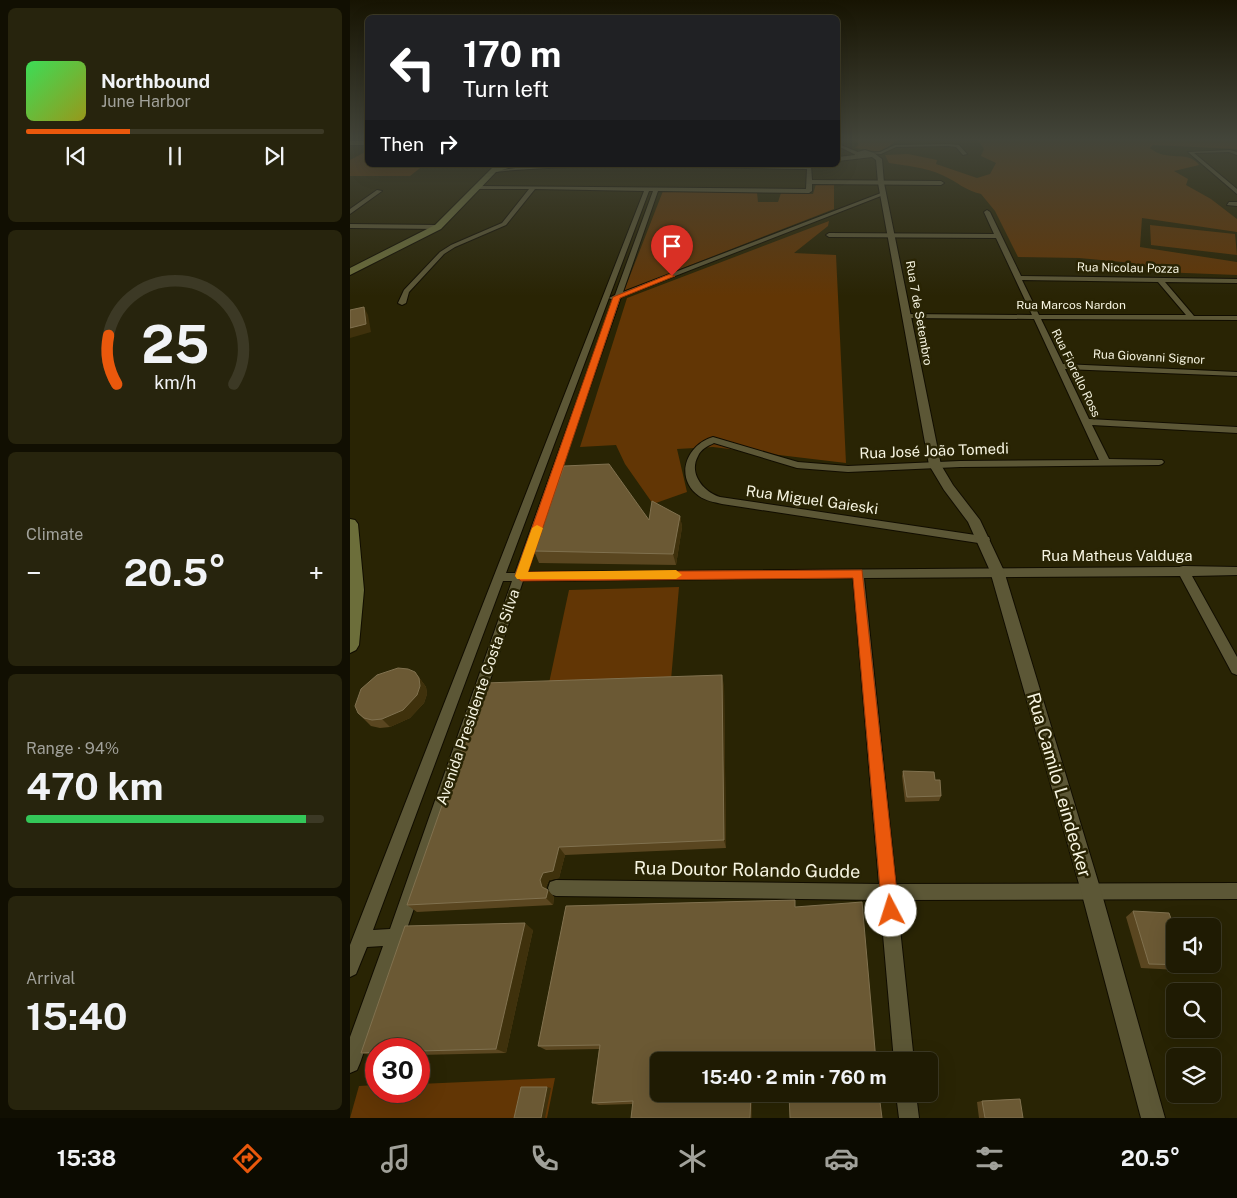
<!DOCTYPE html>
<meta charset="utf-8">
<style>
:root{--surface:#1f1b03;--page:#27240d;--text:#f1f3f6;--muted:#a1a19a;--line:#3c3925;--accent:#ea580c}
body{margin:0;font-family:"Public Sans",sans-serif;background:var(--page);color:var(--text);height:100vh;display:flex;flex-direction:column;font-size:19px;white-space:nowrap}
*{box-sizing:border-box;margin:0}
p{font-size:16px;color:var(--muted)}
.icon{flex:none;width:28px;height:28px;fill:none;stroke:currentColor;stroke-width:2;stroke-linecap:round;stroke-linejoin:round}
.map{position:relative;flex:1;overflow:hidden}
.drawer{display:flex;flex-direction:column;gap:8px;padding:8px;background:#110f02;width:350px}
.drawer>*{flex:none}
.guide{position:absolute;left:15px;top:15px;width:475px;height:152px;border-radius:8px;box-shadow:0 5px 20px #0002,0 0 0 1px var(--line);background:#202124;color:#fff;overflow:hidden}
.tools{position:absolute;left:816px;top:918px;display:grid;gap:10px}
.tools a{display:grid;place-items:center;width:55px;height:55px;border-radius:8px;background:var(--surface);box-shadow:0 5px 20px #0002,0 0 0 1px var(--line);font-size:25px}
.speed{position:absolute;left:15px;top:1038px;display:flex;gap:10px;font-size:25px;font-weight:700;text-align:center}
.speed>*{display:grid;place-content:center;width:65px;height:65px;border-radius:50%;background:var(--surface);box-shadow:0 5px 20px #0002,0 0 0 1px var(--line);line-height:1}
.speed .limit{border:8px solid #d22;background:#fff;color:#111}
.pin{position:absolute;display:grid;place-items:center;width:42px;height:42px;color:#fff;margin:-51px -21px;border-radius:50% 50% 50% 0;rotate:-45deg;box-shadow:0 0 5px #0007}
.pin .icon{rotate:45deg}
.me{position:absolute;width:55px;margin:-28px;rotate:355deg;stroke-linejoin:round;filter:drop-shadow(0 0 4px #0008)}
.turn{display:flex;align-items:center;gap:18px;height:105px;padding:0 15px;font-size:22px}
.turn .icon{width:65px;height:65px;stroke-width:2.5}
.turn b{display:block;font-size:35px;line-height:42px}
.then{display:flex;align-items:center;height:48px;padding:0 15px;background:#0003;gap:10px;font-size:19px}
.big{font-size:38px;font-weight:700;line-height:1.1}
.drawer .tile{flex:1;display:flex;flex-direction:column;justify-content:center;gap:8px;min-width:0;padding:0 18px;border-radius:8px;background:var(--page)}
.drawer .dial{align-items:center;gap:0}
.dial svg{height:130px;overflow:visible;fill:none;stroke:var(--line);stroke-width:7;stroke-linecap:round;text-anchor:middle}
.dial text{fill:var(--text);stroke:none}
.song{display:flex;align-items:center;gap:15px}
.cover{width:60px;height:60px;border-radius:8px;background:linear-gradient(135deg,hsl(130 70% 55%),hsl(60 70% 35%))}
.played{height:5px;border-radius:2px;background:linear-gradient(90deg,var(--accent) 35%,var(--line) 35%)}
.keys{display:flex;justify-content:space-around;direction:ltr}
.heat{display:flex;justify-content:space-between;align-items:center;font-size:28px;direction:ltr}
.charge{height:8px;border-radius:4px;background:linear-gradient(90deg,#34c759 94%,var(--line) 0)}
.trip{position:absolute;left:300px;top:1052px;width:288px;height:50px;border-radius:8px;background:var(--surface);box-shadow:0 5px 20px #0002,0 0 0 1px var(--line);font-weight:700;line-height:50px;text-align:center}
.menu{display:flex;height:80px;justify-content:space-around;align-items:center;background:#0c0b01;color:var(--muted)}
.menu .icon{width:35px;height:35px}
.menu .active{color:var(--accent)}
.menu b{font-size:22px;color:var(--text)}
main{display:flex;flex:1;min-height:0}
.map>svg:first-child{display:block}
.green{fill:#623605}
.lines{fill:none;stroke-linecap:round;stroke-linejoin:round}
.stream{stroke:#031800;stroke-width:2}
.minor-casing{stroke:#110d00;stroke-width:2}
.tertiary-casing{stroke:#110d00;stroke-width:2}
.secondary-casing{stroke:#110d00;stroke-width:2}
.minor{fill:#5c5736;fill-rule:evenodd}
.tertiary{fill:#5c5736;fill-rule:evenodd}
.secondary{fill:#6c6e3a;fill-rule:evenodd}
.wall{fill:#5a4620}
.shaded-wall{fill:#3f310c}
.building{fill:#6b5934;stroke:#80714f}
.route{fill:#ea580c;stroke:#983908}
.slow{fill:#f59e0b}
.labels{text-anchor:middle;stroke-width:5;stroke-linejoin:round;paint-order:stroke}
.far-street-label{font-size:12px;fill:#f6f4e1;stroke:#292404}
.street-label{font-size:15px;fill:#f6f4e1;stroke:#292404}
.near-street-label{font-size:18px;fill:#f6f4e1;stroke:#292404}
</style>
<main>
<section class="drawer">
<div class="tile">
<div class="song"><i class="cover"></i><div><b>Northbound</b><p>June Harbor</p></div></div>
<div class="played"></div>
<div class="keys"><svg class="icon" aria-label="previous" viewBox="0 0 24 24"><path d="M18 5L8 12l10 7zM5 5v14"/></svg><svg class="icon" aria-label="pause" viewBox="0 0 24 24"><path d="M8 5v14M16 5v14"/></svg><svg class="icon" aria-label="next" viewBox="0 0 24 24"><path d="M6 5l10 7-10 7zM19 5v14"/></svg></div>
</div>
<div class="tile dial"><svg viewBox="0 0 100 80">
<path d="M14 69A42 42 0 1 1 86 69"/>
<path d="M14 69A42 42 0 0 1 9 39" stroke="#ea580c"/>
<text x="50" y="56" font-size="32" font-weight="700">25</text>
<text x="50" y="72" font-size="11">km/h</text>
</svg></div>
<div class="tile"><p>Climate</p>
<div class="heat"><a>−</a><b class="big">20.5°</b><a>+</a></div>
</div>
<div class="tile"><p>Range · 94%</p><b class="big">470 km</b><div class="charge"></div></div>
<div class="tile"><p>Arrival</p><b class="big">15:40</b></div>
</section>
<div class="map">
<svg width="887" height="1118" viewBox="0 0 887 1118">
<rect width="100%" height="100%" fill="#292404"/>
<path class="green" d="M503,140H548L530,152L505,148L509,144Z
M628,140H887V149L803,145L800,148C818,163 837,149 849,165L824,171L838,179L836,185L861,199L887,219V232L792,218L790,247L887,262V275L809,272L783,263L729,258L668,257L645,211L631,194C616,191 606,181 592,175C575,167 557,166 539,163L535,155L558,154L587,160L586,164L627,178L640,174L646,163L631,156L634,149Z
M17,151L18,165H74L60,176H0V160Z
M466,184L484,185V209L274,291L313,191L407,193L408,202H428L431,193L463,194Z
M479,221L478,226L444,253L486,255L496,463L363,447L327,449L337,492L303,504L275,464L266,445L230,447L277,298Z
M800,225L885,234L887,255L801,245Z
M329,587L321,680L199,683L219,590Z
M205,1078L197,1118H0L9,1086L26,1085V1091H69V1084Z"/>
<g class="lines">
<path class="stream" d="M0,141L4,140"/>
<g class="minor-casing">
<path id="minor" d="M488,144L508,152V153L504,154L488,146Z
M598,144L609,145L617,154L613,155L606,147L598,146L546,147L531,154L520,153L530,152L545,145Z
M880,150L887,152V155L879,152L844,153L887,189V194L838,152Z
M374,165L457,166V165H461L462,180L591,181L594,183L591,185L462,184V191L459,193L308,191L273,292L531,193L536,194L271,297L176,572L829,567L833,566L887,567V575L842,576L887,657V675L882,673L830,576L514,578L546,884L887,883V899L547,900L564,1061H544L530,900L206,896L200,894L198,888L200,882L206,880L529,884L503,578L173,581L68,897L10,1063L7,1070L0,1073V1037L33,946L17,947L6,974L0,977V945L294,191L185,189L156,225L105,247L94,254L59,292L56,303L52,305L48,303L54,290L90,252L101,245L152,223L179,189H129L127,186L456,189L457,169C354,168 246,161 144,172L142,171L181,166ZM299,191H303L265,295L259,298L263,300L165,573H156ZM153,581H162L40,929L23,930Z
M27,190L32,191L0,214V209Z
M879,202H887V206L877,205Z
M637,210L640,212L671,276L887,279V283L815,282L844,316H887V320L691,319L713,364L887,372V376L715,369L739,419L887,427V433L742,425L759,459L812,460L814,462L812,464L809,465L610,467L498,472L447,468L364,443C358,446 351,449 348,456C338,474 354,492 370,497L639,537L640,540L635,544L372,504C364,502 356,501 349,496C324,478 336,445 363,437L448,462L498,466L610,461L749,460L684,319L556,318L552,316L556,314L682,315L646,238L479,237L476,235L479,233L644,234L634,212ZM672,280L808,282L836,315H689Z
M546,1094H566L569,1118H549Z"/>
</g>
<g class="tertiary-casing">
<path id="tertiary" d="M515,150L524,153L532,159L534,183L591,465L603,485L630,520L654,571L751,891L815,1118H791L731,891L640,571L618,522L594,490L579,465L528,183L526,160L522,157L488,161V157L505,155L504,153Z
M0,224L88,225L92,227L88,229L0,228Z"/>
</g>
<g class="secondary-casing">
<path id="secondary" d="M0,141H18V145H0Z
M145,165H168L146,172L91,229L0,275V268L85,225Z
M0,519L5,520L8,524L14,590L9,645L6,650L0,653Z"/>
</g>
<use href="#minor" class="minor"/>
<use href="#tertiary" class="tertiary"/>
<use href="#secondary" class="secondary"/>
</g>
<path class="wall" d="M330,516L332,527L326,565L189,563L184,551L299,520Z
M65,672L76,687L77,694L74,703L60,718L40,727L30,728L21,726L8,713Z
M374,685L376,848L215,855L209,878L199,880L196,887L197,890L204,897L203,905L67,912L57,905Z
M553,771L585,780L591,796L589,801L555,802L552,776Z
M216,906L309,1094H402V1118H281L283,1104L249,1105L242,1103L249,1049L196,1050L188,1046Z
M783,911L837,965L828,970L791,968L776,917Z
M183,930L156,1053L69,1055V1049H26V1056L11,1053Z
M632,1101L673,1118H629L627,1102Z"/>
<path class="shaded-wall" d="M14,307L18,315L21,332L0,338V328Z
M330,516L332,527L326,565L323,554Z
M65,672L76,687L77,694L74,703L60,718L40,727L32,719Z
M372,675L374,685L376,848L374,840Z
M209,847L215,855L209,878L199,880L196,887L198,892V890L204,897L203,905L196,898L192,887L190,880L193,873Z
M175,923L183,930L156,1053L146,1049Z
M197,1087L201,1088L195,1118H191Z
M401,1094H402V1118H400Z"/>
<path class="building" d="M14,307L16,324L0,328V310Z
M259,464L299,520L302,501L330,516L323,554L184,551L214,466Z
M48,668L58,669L65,672L69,678L70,686L67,695L53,710L32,719L22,720L14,718L8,713L5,706L11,689L27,675Z
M372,675L374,840L209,847L203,871L193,873L190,880L192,887L198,890L196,898L57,905L135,683Z
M553,771L584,772L585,780H590L591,796L557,797Z
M445,900V907L512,902L526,1061H309V1094H401L400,1118H281L283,1101L242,1103L250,1045L188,1046L216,906Z
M783,911L819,913L825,930V964H836L837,965L799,964Z
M175,923L146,1049L69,1051V1049H26V1052L11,1053L55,926Z
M171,1087H197L191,1118H164Z
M439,1094H529L532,1118H440Z
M670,1099L673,1118H635L632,1101Z"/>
<linearGradient id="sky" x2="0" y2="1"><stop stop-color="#171402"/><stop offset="0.47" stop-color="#43453a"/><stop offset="1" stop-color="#43453a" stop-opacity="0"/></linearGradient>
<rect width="887" height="296" fill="url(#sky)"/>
<path class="route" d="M320,274L325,276L270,298L178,572L512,570L549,911L547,917L541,919L535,917L532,911L503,578L171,581L165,576L263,297Z"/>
<path class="slow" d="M187,525L193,528L178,572L326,570L332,575L326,579H167L165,576L182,528Z"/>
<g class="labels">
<g class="far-street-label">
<text transform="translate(778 268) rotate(1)" y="4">Rua Nicolau Pozza</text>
<text x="721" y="309">Rua Marcos Nardon</text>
<text transform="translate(569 313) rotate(80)" y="4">Rua 7 de Setembro</text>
<text transform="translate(799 357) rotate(3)" y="4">Rua Giovanni Signor</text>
<text transform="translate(726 373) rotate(64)" y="4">Rua Fiorello Ross</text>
</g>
<g class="street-label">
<text transform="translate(584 451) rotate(-2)" y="5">Rua José João Tomedi</text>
<text transform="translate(462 500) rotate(8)" y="5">Rua Miguel Gaieski</text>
<text x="767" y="561">Rua Matheus Valduga</text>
<text transform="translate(128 697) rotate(-71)" y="5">Avenida Presidente Costa e Silva</text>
</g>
<g class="near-street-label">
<text transform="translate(709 785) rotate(74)" y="6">Rua Camilo Leindecker</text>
<text transform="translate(397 870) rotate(1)" y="6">Rua Doutor Rolando Gudde</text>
</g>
</g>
</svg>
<div class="tools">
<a><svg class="icon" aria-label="sound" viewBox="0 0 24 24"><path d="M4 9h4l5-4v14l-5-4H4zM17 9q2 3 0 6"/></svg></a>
<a><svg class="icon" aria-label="search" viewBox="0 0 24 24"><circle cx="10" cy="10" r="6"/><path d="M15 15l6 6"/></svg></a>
<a><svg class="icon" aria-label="layers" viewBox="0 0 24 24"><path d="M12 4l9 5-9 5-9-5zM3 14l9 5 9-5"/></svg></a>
</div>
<div class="speed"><div class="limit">30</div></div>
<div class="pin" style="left:322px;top:276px;background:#d93025"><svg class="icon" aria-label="arrive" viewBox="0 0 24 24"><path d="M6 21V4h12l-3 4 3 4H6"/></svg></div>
<svg class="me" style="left:541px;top:911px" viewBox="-20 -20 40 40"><circle r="19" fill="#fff"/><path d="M0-13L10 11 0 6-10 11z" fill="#ea580c"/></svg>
<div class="trip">15:40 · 2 min · 760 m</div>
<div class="guide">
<div class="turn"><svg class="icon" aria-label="left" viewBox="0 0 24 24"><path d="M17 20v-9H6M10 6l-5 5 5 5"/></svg><div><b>170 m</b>Turn left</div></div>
<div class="then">Then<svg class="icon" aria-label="right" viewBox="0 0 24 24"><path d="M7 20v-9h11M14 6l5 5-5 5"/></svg></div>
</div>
</div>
</main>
<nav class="menu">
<b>15:38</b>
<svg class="icon active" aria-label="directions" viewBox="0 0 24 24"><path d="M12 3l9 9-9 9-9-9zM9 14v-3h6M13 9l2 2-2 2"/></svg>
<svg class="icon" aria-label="music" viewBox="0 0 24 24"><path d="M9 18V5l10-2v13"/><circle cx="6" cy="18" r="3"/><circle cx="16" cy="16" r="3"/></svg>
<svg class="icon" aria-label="phone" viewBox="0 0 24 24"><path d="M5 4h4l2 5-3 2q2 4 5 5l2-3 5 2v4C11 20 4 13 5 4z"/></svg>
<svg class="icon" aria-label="climate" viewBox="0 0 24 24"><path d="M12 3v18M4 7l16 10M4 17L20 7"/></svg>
<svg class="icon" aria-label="car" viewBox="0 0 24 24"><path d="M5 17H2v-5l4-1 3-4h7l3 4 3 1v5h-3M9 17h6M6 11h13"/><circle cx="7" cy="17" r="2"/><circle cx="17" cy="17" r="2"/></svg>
<svg class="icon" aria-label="filters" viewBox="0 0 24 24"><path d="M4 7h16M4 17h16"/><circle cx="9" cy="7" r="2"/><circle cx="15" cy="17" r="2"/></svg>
<b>20.5°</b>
</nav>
